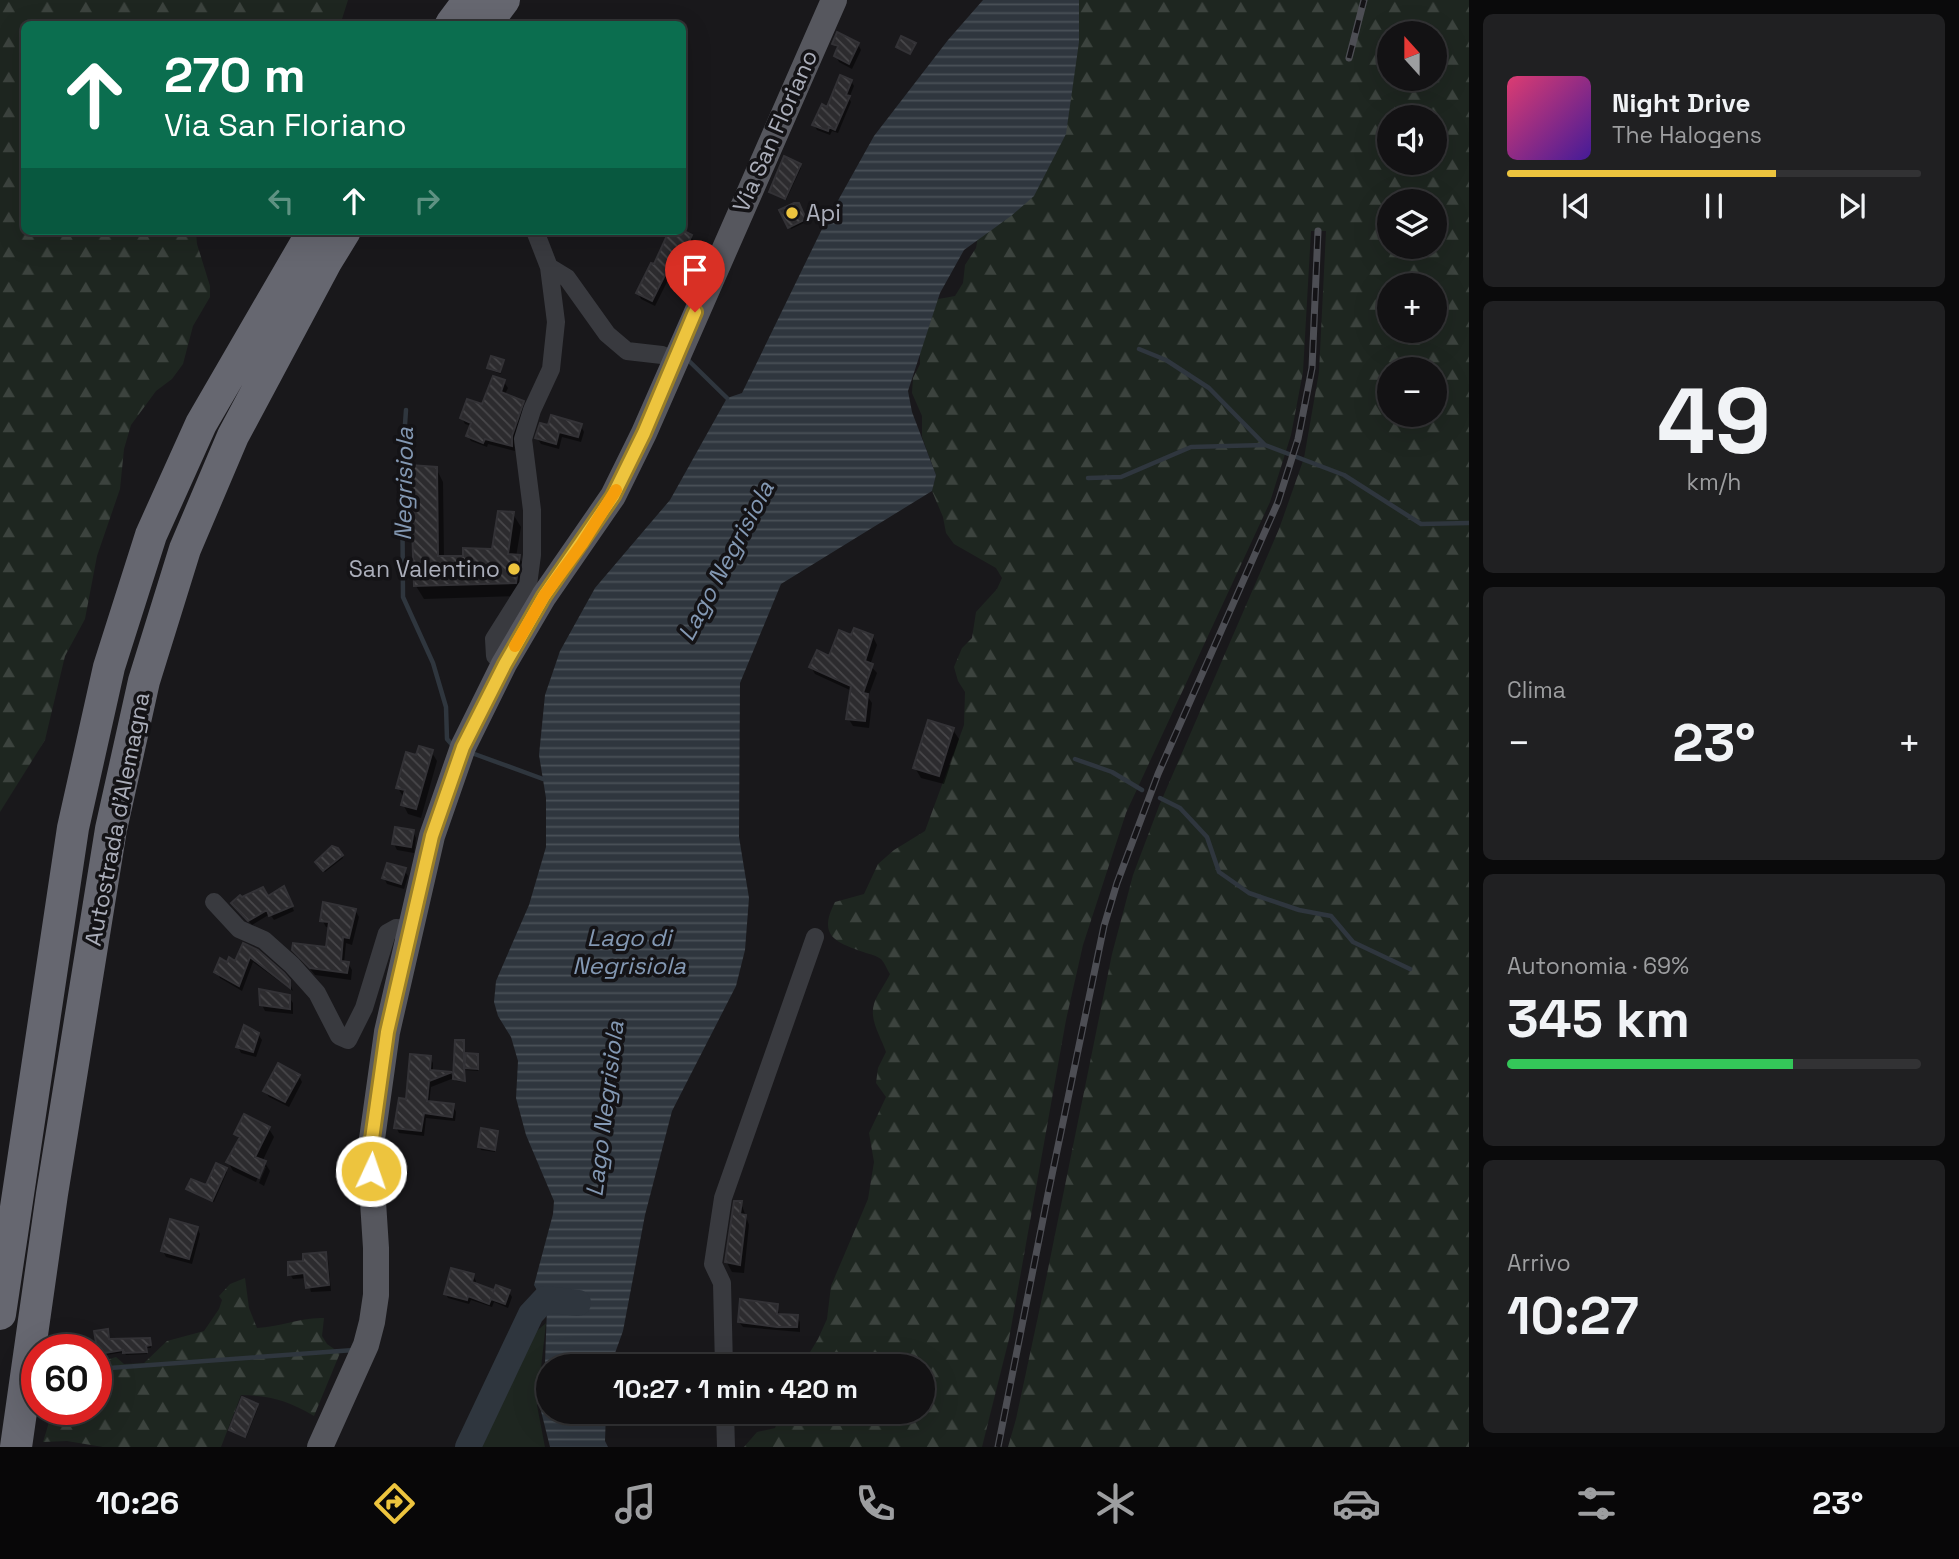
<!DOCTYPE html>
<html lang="it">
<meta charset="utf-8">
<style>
:root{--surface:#131214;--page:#202022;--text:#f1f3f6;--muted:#9d9ea0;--line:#323234;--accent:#edc43e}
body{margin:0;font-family:"Space Grotesk",sans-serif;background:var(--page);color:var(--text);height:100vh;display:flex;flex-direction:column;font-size:26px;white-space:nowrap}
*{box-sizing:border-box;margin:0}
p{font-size:23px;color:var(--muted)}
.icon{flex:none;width:38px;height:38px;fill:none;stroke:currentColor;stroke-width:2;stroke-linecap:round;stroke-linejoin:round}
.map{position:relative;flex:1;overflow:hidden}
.details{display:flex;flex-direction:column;gap:14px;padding:14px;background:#0a0a0b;width:490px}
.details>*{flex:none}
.hud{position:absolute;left:21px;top:21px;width:665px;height:214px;border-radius:10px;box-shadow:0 7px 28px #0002,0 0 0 2px var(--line);background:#0b6e4f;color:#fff;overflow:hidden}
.needle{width:46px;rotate:339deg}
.tools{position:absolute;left:1377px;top:21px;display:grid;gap:14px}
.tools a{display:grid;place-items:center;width:70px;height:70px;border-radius:50%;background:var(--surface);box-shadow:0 7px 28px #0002,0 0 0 2px var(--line);font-size:35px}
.speed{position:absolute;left:21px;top:1334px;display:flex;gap:14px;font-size:35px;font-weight:700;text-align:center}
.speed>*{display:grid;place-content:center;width:91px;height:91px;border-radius:50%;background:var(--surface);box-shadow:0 7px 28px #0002,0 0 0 2px var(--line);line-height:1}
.speed .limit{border:10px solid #d22;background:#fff;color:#111}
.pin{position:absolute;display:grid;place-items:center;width:60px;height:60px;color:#fff;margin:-72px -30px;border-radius:50% 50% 50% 0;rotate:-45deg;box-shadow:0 0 7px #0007}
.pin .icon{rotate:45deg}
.me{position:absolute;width:77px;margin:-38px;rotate:3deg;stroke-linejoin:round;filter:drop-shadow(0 0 5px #0008)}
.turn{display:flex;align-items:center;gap:24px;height:147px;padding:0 28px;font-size:32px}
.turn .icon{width:91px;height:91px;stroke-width:2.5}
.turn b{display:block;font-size:49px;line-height:60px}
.lanes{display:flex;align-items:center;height:66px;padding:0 28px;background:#0003;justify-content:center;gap:35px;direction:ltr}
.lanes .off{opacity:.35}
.big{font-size:52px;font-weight:700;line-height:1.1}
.details .widget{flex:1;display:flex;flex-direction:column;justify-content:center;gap:10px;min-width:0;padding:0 24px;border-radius:10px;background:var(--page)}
.details .dial{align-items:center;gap:0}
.dial b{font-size:91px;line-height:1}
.song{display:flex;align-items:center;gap:21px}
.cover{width:84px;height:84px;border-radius:10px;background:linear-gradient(135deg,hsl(340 70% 55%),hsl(260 70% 35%))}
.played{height:7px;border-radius:4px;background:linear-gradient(90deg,var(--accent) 65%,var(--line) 65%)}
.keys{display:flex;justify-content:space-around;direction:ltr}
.heat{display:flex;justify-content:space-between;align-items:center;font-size:38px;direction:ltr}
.charge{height:10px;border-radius:5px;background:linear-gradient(90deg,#34c759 69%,var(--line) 0)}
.trip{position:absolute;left:536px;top:1354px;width:399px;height:70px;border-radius:35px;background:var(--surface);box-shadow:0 7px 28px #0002,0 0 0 2px var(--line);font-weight:700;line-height:70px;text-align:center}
.menu{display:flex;height:112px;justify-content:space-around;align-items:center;background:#080708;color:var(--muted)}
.menu .icon{width:49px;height:49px}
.menu .selected{color:var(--accent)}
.menu b{font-size:32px;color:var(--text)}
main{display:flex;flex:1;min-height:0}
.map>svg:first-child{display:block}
.green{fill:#1e2620}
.forest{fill:url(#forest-firs);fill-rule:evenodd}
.water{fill:url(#water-rules)}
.shadow{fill:#0007}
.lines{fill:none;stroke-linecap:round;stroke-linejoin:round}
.stream{stroke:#2f363e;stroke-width:4.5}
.river{stroke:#2f363e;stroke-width:26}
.building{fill:url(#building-back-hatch);stroke:#333236;stroke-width:2}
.street{stroke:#393a3f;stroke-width:18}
.primary{stroke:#56575e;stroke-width:26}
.highway{stroke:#666770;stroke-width:32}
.rail-casing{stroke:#4d4e54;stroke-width:7}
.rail{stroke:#141316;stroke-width:4.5;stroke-dasharray:13;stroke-linecap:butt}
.route-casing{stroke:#9a7f28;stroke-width:18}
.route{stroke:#edc43e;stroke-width:12}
.slow{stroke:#f59e0b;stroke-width:12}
.poi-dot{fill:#edc43e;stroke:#141316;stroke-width:2.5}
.labels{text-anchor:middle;stroke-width:7;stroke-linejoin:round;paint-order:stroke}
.street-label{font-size:23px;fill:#abaeba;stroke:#141316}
.poi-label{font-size:23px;fill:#abaeba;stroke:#141316;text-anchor:start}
.water-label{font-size:24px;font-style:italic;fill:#8398b3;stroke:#141316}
</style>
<main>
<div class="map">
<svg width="1469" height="1447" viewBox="0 0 1469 1447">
<defs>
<pattern id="forest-firs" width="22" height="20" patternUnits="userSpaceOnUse" patternTransform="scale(1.75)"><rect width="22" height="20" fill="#1e2620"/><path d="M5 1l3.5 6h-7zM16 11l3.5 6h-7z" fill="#3c433e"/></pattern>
<pattern id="water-rules" width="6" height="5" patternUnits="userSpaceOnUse" patternTransform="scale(1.75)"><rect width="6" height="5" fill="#2f363e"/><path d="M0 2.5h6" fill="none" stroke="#4a5158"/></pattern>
<pattern id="building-back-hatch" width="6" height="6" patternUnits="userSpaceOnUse" patternTransform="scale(1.75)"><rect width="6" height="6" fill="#2c2b2e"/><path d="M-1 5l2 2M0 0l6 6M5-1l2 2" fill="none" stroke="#48474a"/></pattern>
</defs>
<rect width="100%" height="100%" fill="#19181b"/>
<path class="green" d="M546,1323L537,1405L545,1447H476L526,1340Z"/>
<path class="forest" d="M0,0H348L342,19L332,24H24V231H196L197,244L210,286V297L193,326L183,364L172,379L156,391L131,425L124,449L120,489L97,556L85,619L65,656L45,740L0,812Z
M1074,0H1469V1447H1008L1016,1419L1046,1279L1112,954L1133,875L1159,806L1279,529L1304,458L1319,372L1326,231H1311L1303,372L1291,435L1270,502L1126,813L1083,945L1066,1020L1009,1339L982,1447H744L757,1432L775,1428L781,1412H922V1367H801L818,1339L827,1319L831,1286L868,1199L874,1162L869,1133L886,1097L876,1083L878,1068L886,1052C881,1037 869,1020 874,1004C876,996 886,983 890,974C887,970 885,963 881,959C877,956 870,954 866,953C836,942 817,937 835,902L864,894L878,864L894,850L925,831L964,725L965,692L958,681L954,667L962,648L972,638L976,612L997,589L1002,578L996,568L954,544L946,533L943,517L932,491L936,475L922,437V416L912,393L913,378L920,364V340L933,300L955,296L963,283L965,265L976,248L979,231ZM1390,33H1435V79H1390ZM1390,117H1435V163H1390ZM1390,201H1435V247H1390ZM1390,285H1435V331H1390ZM1390,369H1435V415H1390Z
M245,1278L249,1308L257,1328C280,1327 301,1317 324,1318L322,1336L327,1344L340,1353L314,1416C287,1400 272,1396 241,1395L221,1447H103L67,1441L43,1442L53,1409H96V1363L116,1357L124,1364L144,1363L167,1341L204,1331L219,1309L222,1300L219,1296L230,1284Z"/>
<path class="water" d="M983,0H1079V42L1066,134L1034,196L1011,216L964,250L940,293L908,391L912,412L936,475L932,491L781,584L740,683L739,837L749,898L745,950L736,986L672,1111L645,1215L623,1331L610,1367H548V1412H606L605,1441L608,1447H550L540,1407L545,1363L547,1308L534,1285L553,1214L554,1201L526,1135L516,1098L518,1061L511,1037L498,1016L494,1002L496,981L529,905L546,847V798L539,755L545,695L560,651L595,588L670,500L727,398L742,393L821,231L874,136L948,40Z"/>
<path class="shadow" d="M834,44H858L861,50L852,69L839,62L836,56L838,51Z
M851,81L854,86L849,98L851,102L838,133L832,131L830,135L817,130L814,125Z
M800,165L801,168L786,200L772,194L770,192Z
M797,204L806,222L791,229L782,211Z
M671,231H679L691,236L694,242L683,267L676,264L655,306L641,299L638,293L654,267Z
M502,361L501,374L490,370L489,368Z
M504,382L508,388L504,396L522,403L526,408L514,442L515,451L488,444L487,447L471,441L468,436L472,426L465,424L462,418L483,406Z
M581,426L584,432L581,442L562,437L559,449L541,444L537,438L549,427Z
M436,468L443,482L444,558H465L493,551L513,514L521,527L516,557H519L527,570L522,596L424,599L416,586Z
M855,630L873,637L877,645L870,665L877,673L868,697L872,703L869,728L853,726L848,718L852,691L815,674L811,667L830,658L852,637Z
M953,730L959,739L944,784L921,778L915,768Z
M431,751L437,761L421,818L408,814L403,804L404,798L398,788L417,757Z
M413,832L416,838L414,853L397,850L394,844Z
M337,850L343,858L325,872L318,862Z
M404,870L408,876L404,889L387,884L384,878Z
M286,893L294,911L274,920L270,914L252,925L233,904Z
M355,910L359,917L352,945L346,943L344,963H348L352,970L351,980L315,975L294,949H328L330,928L326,927L322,920Z
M243,945L289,981L293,991L253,962L242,991L220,978L216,972L228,964L236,963Z
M289,997L293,1003V1014L265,1011L262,1005Z
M258,1034L262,1040L256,1057L241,1053L238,1047Z
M464,1044V1054L477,1056L479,1058L478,1071L465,1070V1082L456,1081L454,1079Z
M430,1058L433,1063V1072L451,1074L454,1078L431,1087L429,1103L453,1106L456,1112L455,1121L426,1118L424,1136L399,1133L396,1127Z
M299,1076L302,1082L289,1107L269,1097L265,1091Z
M245,1116L269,1129L274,1137L262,1162L265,1163L270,1171L264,1186L259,1183L266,1167H262L256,1182L233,1171L228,1162L240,1140L236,1134Z
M497,1133L495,1152L481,1150L480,1147Z
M226,1170L227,1172L214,1202L188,1189L206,1188Z
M736,1203H741L749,1225L744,1273L732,1272L727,1263Z
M197,1228L200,1234L192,1264L166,1257L163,1251Z
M325,1253L328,1259L331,1291L311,1292L307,1278L293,1279L290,1274L305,1263Z
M473,1276L476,1281L475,1285L493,1292L494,1295L509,1292L512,1297L508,1308L494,1302L492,1307L471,1300L469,1304L448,1298L446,1294Z
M777,1306L780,1316L797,1317L800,1322V1332L743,1327L739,1322Z
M108,1333L109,1341L149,1340L151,1348H147V1354L126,1355L124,1352L101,1356L100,1354Z
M257,1405L258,1408L246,1438L232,1432L231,1430Z"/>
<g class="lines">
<path class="stream" d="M1139,349L1166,360L1209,388L1265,445L1344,475L1421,524L1469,523
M687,359L727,398
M406,410L402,468L403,597L433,663L446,707L447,739L454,747
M1088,478L1121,477L1191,447L1264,445
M469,752L543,779
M1075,759L1112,772L1142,790
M1160,798L1180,808L1207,837L1219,872L1249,893L1299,910L1331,916L1353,942L1410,969
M96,1369L354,1350"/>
<path class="river" d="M468,1447L531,1314L545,1299L578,1303"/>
</g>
<path class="building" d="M837,32L859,43L849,64L834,56L838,46L832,44Z
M901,36L916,43L910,54L896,47Z
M840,75L852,80L846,95L850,96L835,130L829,127L828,131L812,125L822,104L827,107Z
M784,156L801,164L785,199L769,192Z
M794,203H799L806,219L788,228L779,210Z
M669,231H684L692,235L680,262L673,259L652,301L636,293L651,263L654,264Z
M491,356L504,360L500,372L487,368Z
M493,376L505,380L501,392L524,401L512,436V446L485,439L483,443L466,436L471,423L460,418L467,399L482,404Z
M551,415L582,424L578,437L559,432L556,444L535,438L540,423L548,425Z
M410,465L437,467L438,556H463V548L492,549L498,511L514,512L508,554L520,555L516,583L414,586Z
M854,628L873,635L865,661L873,664L863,693L868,694L865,721L846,719L851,686L809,667L817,650L829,656L839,630L851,635Z
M928,720L954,728L939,776L913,768Z
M419,746L433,750L416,809L401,805L405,790L396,788L406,752L416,755Z
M395,827L414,830L411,847L392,844Z
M332,846L338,848L343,855L323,871L315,862Z
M387,863L406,868L401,884L382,878Z
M284,886L293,906L269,916L267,910L248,921L231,903L240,895L242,897L263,887L268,896Z
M323,902L356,909L349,938L343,937L341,961L349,962L347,973L310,968L292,950L293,943L326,947L329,922L320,921Z
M243,943L258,950L284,973L290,980V988L250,957L239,986L214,972L220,958L227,962L229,957L235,961Z
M259,989L290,995V1009L260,1005Z
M244,1025L259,1033L253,1052L236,1047Z
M455,1040H464V1068L466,1053L478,1054V1069L464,1068L465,1081L453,1079Z
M410,1054L431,1056L430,1070L452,1072L429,1081L427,1101L454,1104L452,1117L424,1113L421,1131L394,1128L399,1098L406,1099Z
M278,1063L300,1075L285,1102L263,1091Z
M244,1114L270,1127L255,1157L266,1161L259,1178L226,1162L240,1137L234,1134Z
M481,1128L498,1131L495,1150L478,1147Z
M216,1163L227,1168L212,1201L186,1189L191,1179L206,1185Z
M734,1201H742L740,1214L746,1215L740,1265L725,1262Z
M170,1219L198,1227L189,1259L161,1251Z
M326,1252L329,1285L306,1288L304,1273L288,1275V1262L303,1261V1254Z
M451,1268L474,1274L472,1282L494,1290L493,1293L496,1285L510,1290L505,1304L491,1299L489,1304L468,1296L467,1300L444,1294Z
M740,1299L778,1304L777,1314L798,1315L797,1327H777L738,1322Z
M108,1329L109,1339L150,1338L151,1345L146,1346L147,1352L123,1353V1350L98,1354L94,1331Z
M242,1397L258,1404L245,1437L229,1430Z"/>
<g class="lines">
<path class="street" d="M549,267L567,278L607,334L627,351L662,355L674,360
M504,664L495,656L494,639L528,585L532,555V510L523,439L532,410L551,369L556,322L549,267L535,231
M214,902L239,929L264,940L292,965L317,993L339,1036L348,1040L364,1008L387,933L396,928L411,929
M724,1367L722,1283L713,1264L723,1198L815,937
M725,1412L726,1447"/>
<path class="primary" d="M320,1447L366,1345L372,1322L376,1295V1248L371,1171L372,1139L387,1032L432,836L463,747L504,664L544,596L613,496L644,433L834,0"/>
<path class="highway" d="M451,24L469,0
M486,24L504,0
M0,1314L73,828L109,667L151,535L201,424L313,231
M16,1447L52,1194L111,829L144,681L185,549L233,436L326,262L345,231"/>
<g class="rail-casing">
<path id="rail" d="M1349,58L1364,0
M998,1447L1048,1194L1104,926L1117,883L1158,774L1278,502L1298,439L1312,368L1318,231"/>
</g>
<use href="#rail" class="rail"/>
</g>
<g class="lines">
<g class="route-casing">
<path id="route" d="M371,1171L372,1139L387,1032L432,836L463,747L505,664L544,596L613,496L644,433L695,312"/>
</g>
<use href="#route" class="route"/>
<path class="slow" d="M515,646L544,596L582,544L616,490"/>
</g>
<g class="poi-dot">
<circle cx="792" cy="213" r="7"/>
<circle cx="514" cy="569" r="7"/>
</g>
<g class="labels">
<g class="street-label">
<text transform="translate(775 131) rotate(-66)" y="8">Via San Floriano</text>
<text transform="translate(117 819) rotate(-79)" y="8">Autostrada d'Alemagna</text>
</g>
<g class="poi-label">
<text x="806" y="221">Api</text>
<text x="500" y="577" text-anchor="end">San Valentino</text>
</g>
<g class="water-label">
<text transform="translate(404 484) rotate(-89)" y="8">Negrisiola</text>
<text transform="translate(726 561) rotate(-62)" y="8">Lago Negrisiola</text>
<text x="629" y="946">Lago di<tspan x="629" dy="28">Negrisiola</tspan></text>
<text transform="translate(605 1109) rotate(-83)" y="8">Lago Negrisiola</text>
</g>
</g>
</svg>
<div class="tools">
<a><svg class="needle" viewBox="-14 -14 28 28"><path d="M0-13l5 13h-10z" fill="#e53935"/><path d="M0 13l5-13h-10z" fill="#9d9ea0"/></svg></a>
<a><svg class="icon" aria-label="sound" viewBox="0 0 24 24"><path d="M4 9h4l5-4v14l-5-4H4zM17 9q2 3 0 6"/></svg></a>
<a><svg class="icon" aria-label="layers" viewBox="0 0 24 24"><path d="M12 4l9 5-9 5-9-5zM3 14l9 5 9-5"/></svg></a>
<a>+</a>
<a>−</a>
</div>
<div class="speed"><div class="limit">60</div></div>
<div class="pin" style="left:695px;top:312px;background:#d93025"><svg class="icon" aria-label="arrive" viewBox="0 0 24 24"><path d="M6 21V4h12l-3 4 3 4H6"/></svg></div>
<svg class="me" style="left:371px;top:1171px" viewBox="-20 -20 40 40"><circle r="17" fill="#edc43e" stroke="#fff" stroke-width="3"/><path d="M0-11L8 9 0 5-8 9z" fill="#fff"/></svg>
<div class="trip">10:27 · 1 min · 420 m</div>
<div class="hud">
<div class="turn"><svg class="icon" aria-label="ahead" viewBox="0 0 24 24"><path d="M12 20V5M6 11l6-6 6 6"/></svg><div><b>270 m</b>Via San Floriano</div></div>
<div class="lanes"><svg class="icon off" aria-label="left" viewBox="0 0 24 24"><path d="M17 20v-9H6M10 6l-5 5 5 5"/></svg><svg class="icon" aria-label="ahead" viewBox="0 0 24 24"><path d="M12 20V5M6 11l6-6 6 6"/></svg><svg class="icon off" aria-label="right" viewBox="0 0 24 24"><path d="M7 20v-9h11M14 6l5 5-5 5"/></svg></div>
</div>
</div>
<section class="details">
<div class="widget">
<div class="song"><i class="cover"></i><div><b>Night Drive</b><p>The Halogens</p></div></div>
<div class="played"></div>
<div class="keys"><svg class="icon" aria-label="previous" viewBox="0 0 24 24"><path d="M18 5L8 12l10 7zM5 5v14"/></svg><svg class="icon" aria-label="pause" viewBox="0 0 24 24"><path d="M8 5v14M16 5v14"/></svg><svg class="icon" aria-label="next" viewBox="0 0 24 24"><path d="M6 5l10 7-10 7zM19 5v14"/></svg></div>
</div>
<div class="widget dial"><b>49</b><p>km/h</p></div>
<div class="widget"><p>Clima</p>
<div class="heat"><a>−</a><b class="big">23°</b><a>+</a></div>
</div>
<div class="widget"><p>Autonomia · 69%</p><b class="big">345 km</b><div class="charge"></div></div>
<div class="widget"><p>Arrivo</p><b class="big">10:27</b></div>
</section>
</main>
<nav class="menu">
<b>10:26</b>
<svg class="icon selected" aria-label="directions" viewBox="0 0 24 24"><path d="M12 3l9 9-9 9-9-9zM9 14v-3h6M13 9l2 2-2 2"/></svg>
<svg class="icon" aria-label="music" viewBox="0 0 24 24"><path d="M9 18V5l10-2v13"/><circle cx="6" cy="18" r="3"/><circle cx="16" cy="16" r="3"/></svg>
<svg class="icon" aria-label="phone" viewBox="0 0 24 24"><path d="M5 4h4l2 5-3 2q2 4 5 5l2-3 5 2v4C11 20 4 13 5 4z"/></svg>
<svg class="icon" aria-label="climate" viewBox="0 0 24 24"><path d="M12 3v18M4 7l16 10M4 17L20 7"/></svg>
<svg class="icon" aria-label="car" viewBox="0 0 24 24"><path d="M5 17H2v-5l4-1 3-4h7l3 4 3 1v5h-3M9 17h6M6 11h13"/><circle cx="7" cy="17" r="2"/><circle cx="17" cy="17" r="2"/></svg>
<svg class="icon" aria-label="filters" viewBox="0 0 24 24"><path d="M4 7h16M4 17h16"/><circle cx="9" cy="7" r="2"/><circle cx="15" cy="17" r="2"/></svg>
<b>23°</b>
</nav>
